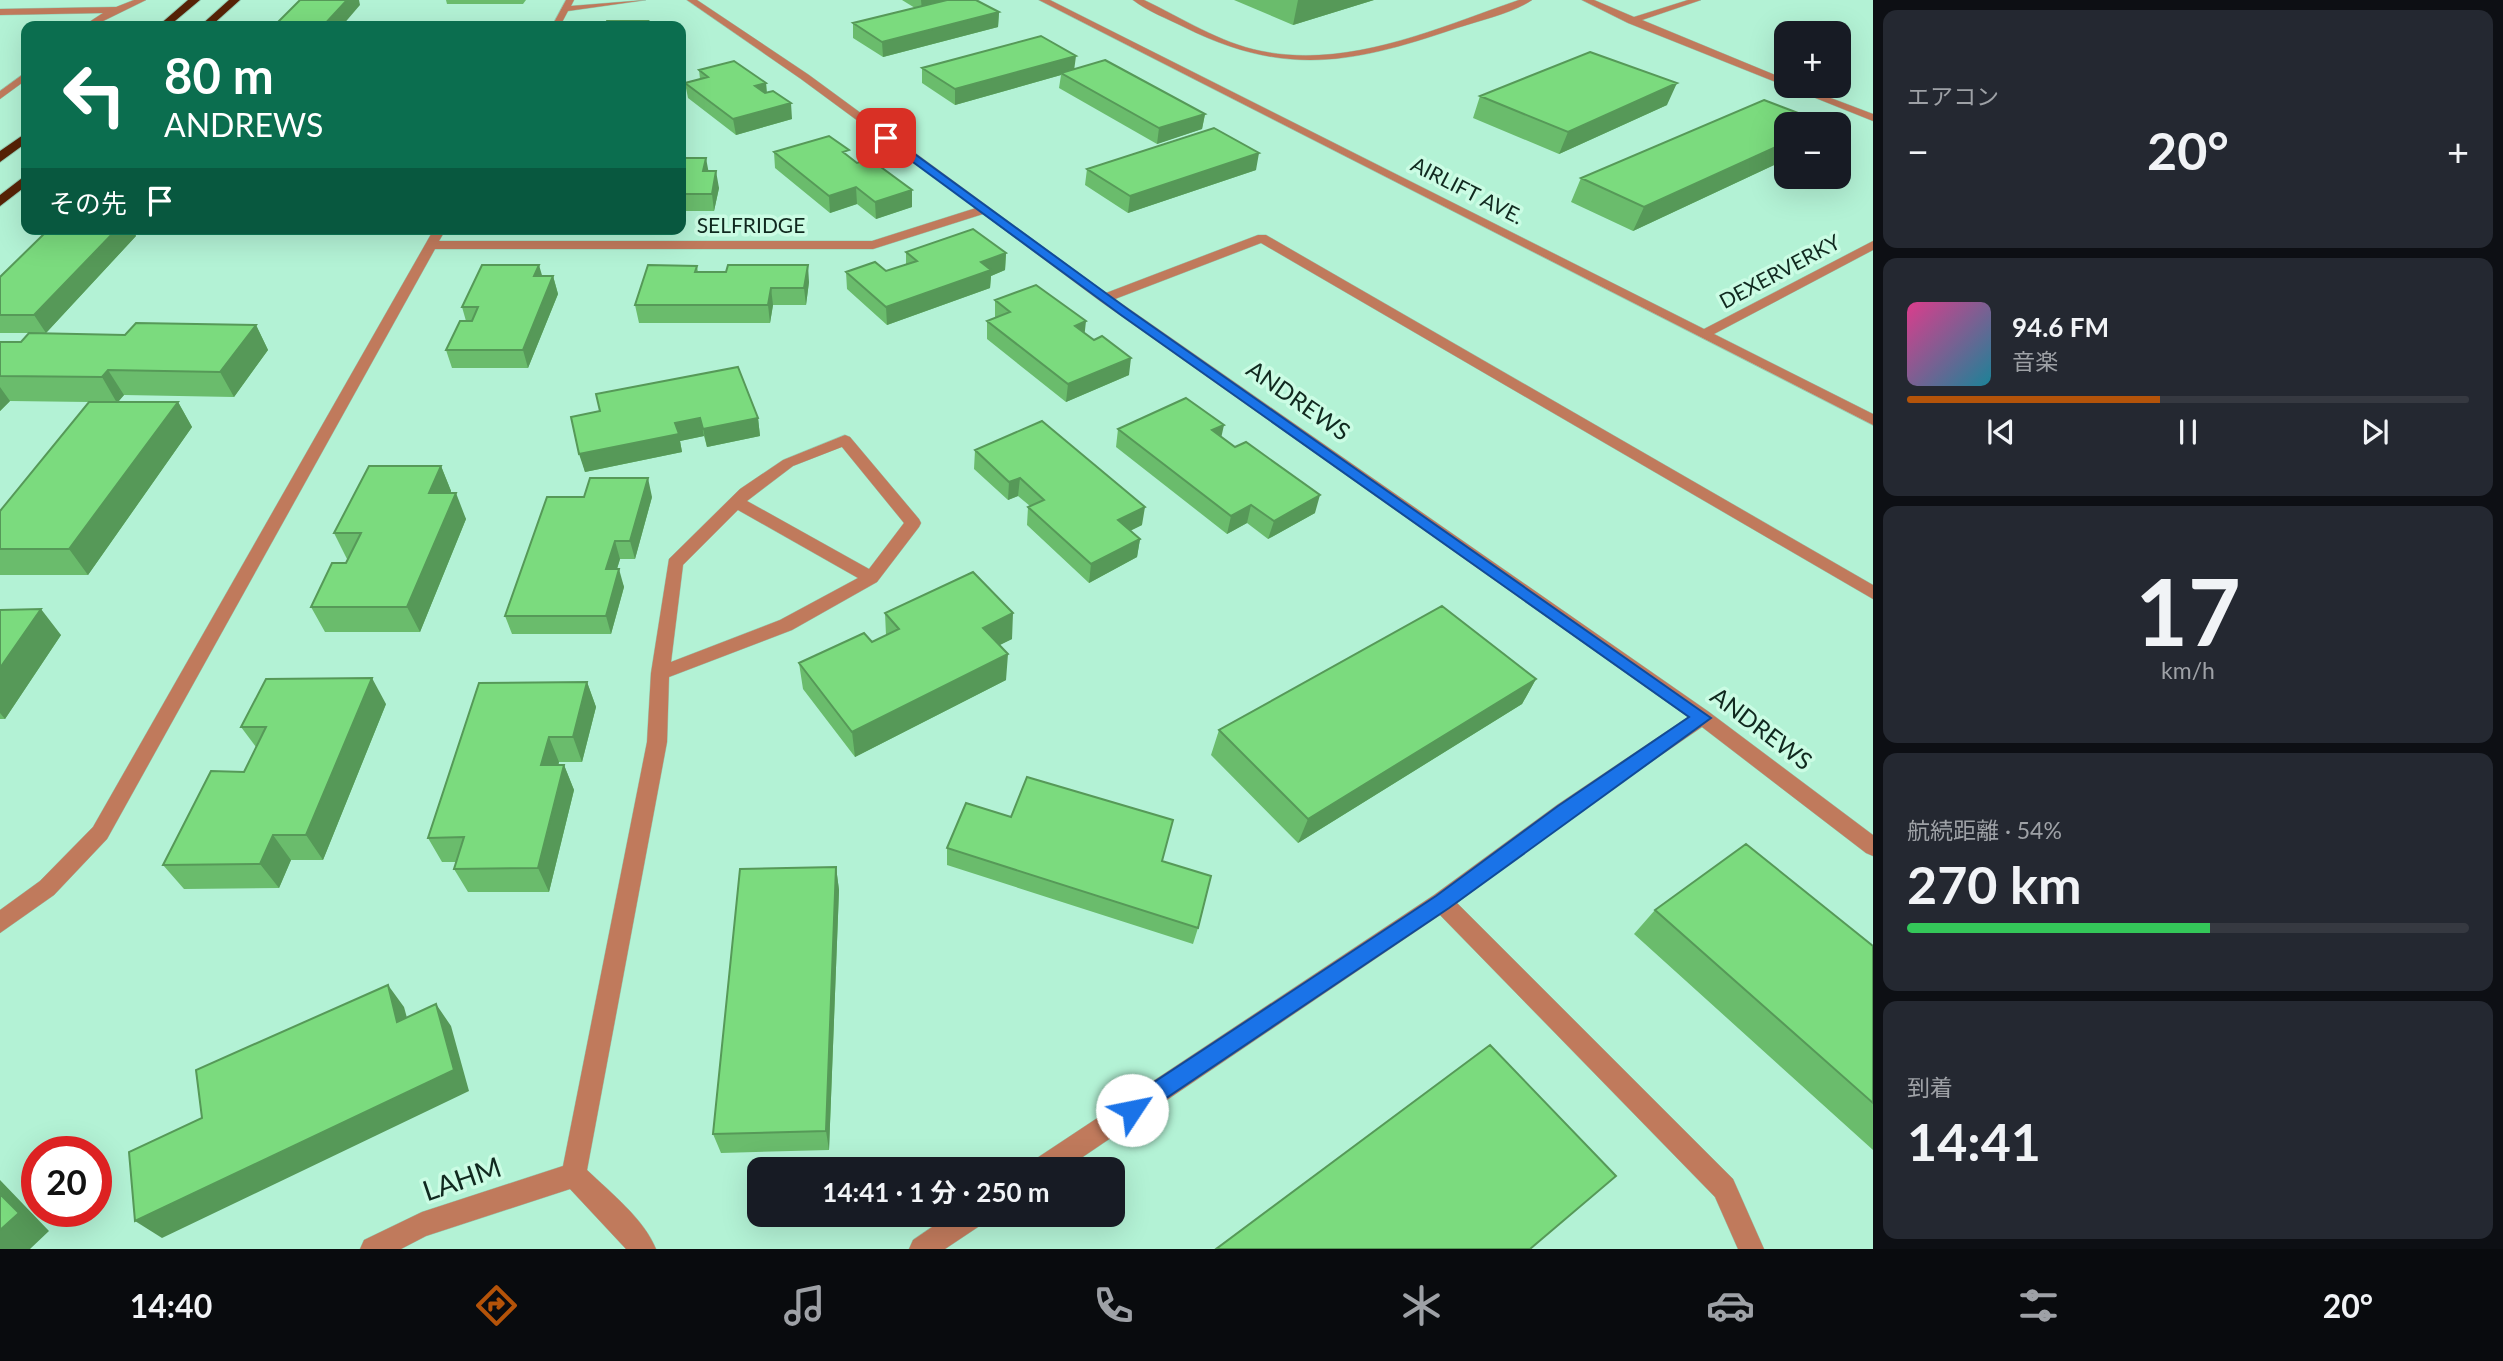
<!DOCTYPE html>
<html lang="ja">
<meta charset="utf-8">
<style>
:root{--surface:#171b24;--page:#242831;--text:#f1f3f6;--muted:#9ea1a6;--line:#363941;--accent:#b45309}
body{margin:0;font-family:Lato,"Noto Sans JP",sans-serif;background:var(--page);color:var(--text);height:100vh;display:flex;flex-direction:column;font-size:26px;white-space:nowrap}
*{box-sizing:border-box;margin:0}
p{font-size:23px;color:var(--muted)}
.icon{flex:none;width:38px;height:38px;fill:none;stroke:currentColor;stroke-width:2;stroke-linecap:round;stroke-linejoin:round}
.map{position:relative;flex:1;overflow:hidden}
.panel{display:flex;flex-direction:column;gap:10px;padding:10px;background:#0d0f14;width:630px}
.panel>*{flex:none}
.banner{position:absolute;left:21px;top:21px;width:665px;height:214px;border-radius:14px;box-shadow:0 7px 28px #0002;background:#0b6e4f;color:#fff;overflow:hidden}
.controls{position:absolute;left:1774px;top:21px;display:grid;gap:14px}
.controls a{display:grid;place-items:center;width:77px;height:77px;border-radius:14px;background:var(--surface);box-shadow:0 7px 28px #0002;font-size:35px}
.speed{position:absolute;left:21px;top:1136px;display:flex;gap:14px;font-size:35px;font-weight:700;text-align:center}
.speed>*{display:grid;place-content:center;width:91px;height:91px;border-radius:50%;background:var(--surface);box-shadow:0 7px 28px #0002;line-height:1}
.speed .limit{border:10px solid #d22;background:#fff;color:#111}
.pin{position:absolute;display:grid;place-items:center;width:60px;height:60px;color:#fff;margin:-30px;border-radius:14px;box-shadow:0 4px 10px #0006}
.me{position:absolute;width:77px;margin:-38px;rotate:56deg;stroke-linejoin:round;filter:drop-shadow(0 0 5px #0008)}
.turn{display:flex;align-items:center;gap:24px;height:147px;padding:0 28px;font-size:32px}
.turn .icon{width:91px;height:91px;stroke-width:2.5}
.turn b{display:block;font-size:49px;line-height:60px}
.then{display:flex;align-items:center;height:66px;padding:0 28px;background:#0003;gap:14px;font-size:26px}
.big{font-size:52px;font-weight:700;line-height:1.1}
.panel .widget{flex:1;display:flex;flex-direction:column;justify-content:center;gap:10px;min-width:0;padding:0 24px;border-radius:14px;background:var(--page)}
.panel .dial{align-items:center;gap:0}
.dial b{font-size:91px;line-height:1}
.song{display:flex;align-items:center;gap:21px}
.cover{width:84px;height:84px;border-radius:10px;background:linear-gradient(135deg,hsl(330 70% 55%),hsl(190 70% 35%))}
.played{height:7px;border-radius:4px;background:linear-gradient(90deg,var(--accent) 45%,var(--line) 45%)}
.keys{display:flex;justify-content:space-around;direction:ltr}
.heat{display:flex;justify-content:space-between;align-items:center;font-size:38px;direction:ltr}
.charge{height:10px;border-radius:5px;background:linear-gradient(90deg,#34c759 54%,var(--line) 0)}
.trip{position:absolute;left:747px;top:1157px;width:378px;height:70px;border-radius:14px;background:var(--surface);box-shadow:0 7px 28px #0002;font-weight:700;line-height:70px;text-align:center}
.tabs{display:flex;height:112px;justify-content:space-around;align-items:center;background:#090b0e;color:var(--muted)}
.tabs .icon{width:49px;height:49px}
.tabs .on{color:var(--accent)}
.tabs b{font-size:32px;color:var(--text)}
main{display:flex;flex:1;min-height:0}
.map>svg:first-child{display:block}
.lines{fill:none;stroke-linecap:round;stroke-linejoin:round}
.lane-casing{stroke:#96ceb4;stroke-width:1}
.highway-casing{stroke:#96ceb4;stroke-width:2}
.lane{fill:#c07a5c;fill-rule:evenodd}
.highway{fill:#572206;fill-rule:evenodd}
.wall{fill:#6abc6c}
.shaded-wall{fill:#569958}
.building{fill:#7bdb7e;stroke:#569958;stroke-width:2}
.route{fill:#1a73e8;stroke:#114b97;stroke-width:2}
.labels{text-anchor:middle;stroke-width:7;stroke-linejoin:round;paint-order:stroke}
.far-street-label{font-size:21px;fill:#10291f;stroke:#cbfce4}
.street-label{font-size:24px;fill:#10291f;stroke:#cbfce4}
.near-street-label{font-size:28px;fill:#10291f;stroke:#cbfce4}
</style>
<main>
<div class="map">
<svg width="1873" height="1249" viewBox="0 0 1873 1249">
<rect width="100%" height="100%" fill="#b3f2d5"/>
<g class="lines">
<g class="lane-casing">
<path id="lane" d="M134,0H146L93,26H83L103,13L0,15V9L116,7Z
M566,0H574L571,6L646,0L568,11L560,26H552Z
M687,0H697L809,75L1106,293L1258,235H1266L1873,585V599L1261,243L1115,299L1709,712L1873,835V856L1866,853L1702,727L1571,817L1457,903L1733,1179L1764,1249H1738L1715,1197L1440,915L1065,1169H1030L1034,1160L1434,895L1557,805L1688,717L1100,301L983,214L873,249H435L107,839L54,895L0,933V910L40,881L93,827L434,229H446L439,241H872L976,208L801,79Z
M1039,0H1050L1704,329L1873,241V250L1714,334L1873,414V425Z
M1133,0H1144C1182,18 1220,43 1261,51C1349,69 1437,28 1519,0H1532C1513,13 1481,20 1457,28C1354,63 1286,78 1184,27C1168,19 1147,11 1133,0Z
M1582,0H1594L1634,17L1688,0H1701L1642,20L1787,80V86H1799L1873,114V121L1628,23Z
M26,72V80L0,99V91Z
M845,435L850,437L919,519L921,523L919,527L877,582L792,630L669,677L667,742L587,1170C611,1193 644,1219 656,1249H626L570,1189L426,1236L401,1249H360L364,1240L422,1212L563,1166L647,742L651,673L669,559L740,489L783,460ZM842,447L904,523L869,569L747,501L793,466ZM738,510L858,578L780,620L671,662L683,565Z
M951,1214H988L984,1223L945,1249H909L913,1240Z"/>
</g>
<g class="highway-casing">
<path id="highway" d="M188,0H200L169,26H158Z
M229,0H240L211,26H200Z
M26,133V143L0,162V151Z
M26,175V186L0,206V195Z"/>
</g>
<use href="#lane" class="lane"/>
<use href="#highway" class="highway"/>
</g>
<path class="wall" d="M446,0H526L523,4H447Z
M902,0H976L999,12L998,27L883,57L853,38V23L915,8Z
M1234,0H1374L1293,25Z
M922,68L1074,69L1205,114L1202,129L1157,144L1059,88L1061,75L955,105L922,83Z
M699,70L766,83L767,93L792,119L736,135L688,98L685,83L700,79Z
M1480,96L1667,105L1559,154L1473,118Z
M1787,124V159L1633,231L1571,202L1581,178Z
M774,152L849,157L912,207L876,219L857,204L830,213L775,168Z
M681,158L708,171L719,188L714,211H681Z
M1087,169L1256,170L1128,213L1085,185Z
M49,229H132L136,236L46,333H0V277Z
M271,229H379L378,231L272,232Z
M906,252L1006,253L1005,270L991,276L990,288L887,325L847,289L846,272L886,271L906,265Z
M697,266L698,272L809,282L806,305H773L770,323H639L635,305Z
M542,276H553L558,294L528,368H452L446,350L466,321L462,307Z
M995,300L1085,333L1129,375L1066,402L987,339V321L995,318Z
M256,325L268,350L234,397L124,395L118,402H178L192,427L88,575H0V511L89,402L10,401L0,411V342H21Z
M571,417L758,418L760,436L707,447L704,436L680,441L682,452L585,472Z
M1118,429L1221,437L1315,513L1268,539L1247,523L1227,534L1116,447Z
M975,450L1142,525L1130,531L1140,539L1137,557L1089,583L1027,525L1028,507L1030,506L1018,496L1008,500L974,469Z
M441,466L451,491V493L466,519L420,632H325L311,607L348,559H347L334,533Z
M652,497L635,559H620L617,569L624,587L611,634H512L505,616Z
M0,610L61,635L5,719H0Z
M885,613L1012,639L999,645L1006,680L855,757L803,689L799,663L872,642L886,635Z
M1536,679L1522,704L1298,843L1211,755L1219,730Z
M587,682L596,707L582,762H559L558,765H564L574,790L549,892H468L454,869L456,862H442L428,838Z
M386,704L323,860H291L279,888L184,889L163,865L244,772L256,747L241,727Z
M947,848L1162,861L1198,928L1193,944L947,865Z
M836,867L839,890L829,1150L721,1153L713,1134Z
M1655,910L1873,946V1150L1634,934Z"/>
<path class="shaded-wall" d="M347,0H359L360,5L342,26H323Z
M921,0H968L922,12Z
M1298,0H1374L1293,25Z
M999,12L998,27L883,57L882,42Z
M1076,56L1074,71L1061,73V75L955,105V89Z
M766,83L767,99L755,86Z
M1677,83L1667,105L1559,154L1568,132Z
M791,103L792,119L736,135L733,119Z
M1205,114L1202,129L1157,144L1159,128Z
M1787,142V159L1633,231L1644,207Z
M1259,153L1256,170L1128,213L1130,196Z
M706,158L709,174L703,171Z
M716,171L719,188L714,211L712,194Z
M856,187L857,204L830,213L829,196Z
M912,190V207L876,219L875,202Z
M117,229H132L136,236L46,333L34,315Z
M1006,253L1005,270L991,276L990,288L887,325L886,307L981,262Z
M539,265L544,282L534,276Z
M808,265L809,282L806,305L804,288Z
M553,276L558,294L528,368L523,350Z
M771,288L773,305L770,323L768,305Z
M1086,321L1084,339L1075,326Z
M256,325L268,350L234,397L220,372Z
M1131,358L1129,375L1066,402L1068,384Z
M108,370L124,395L117,403L102,377Z
M0,387L10,401L0,411Z
M178,402L192,427L88,575L69,549Z
M700,418L704,436L680,441L682,452L585,472L579,454L675,423Z
M758,418L760,436L707,447L703,429Z
M1224,425L1220,443L1212,430Z
M441,466L451,491L440,519L429,493Z
M648,478L652,497L635,559L630,541Z
M1020,478L1018,496L1008,500L1009,482Z
M456,493L466,519L420,632L407,607Z
M1320,495L1315,513L1268,539L1274,521Z
M1251,505L1247,523L1227,534L1231,516Z
M1145,507L1142,525L1115,538L1118,520Z
M1140,539L1137,557L1089,583L1091,564Z
M615,541L620,559L611,588L606,569Z
M619,569L624,587L611,634L606,616Z
M41,609L61,635L5,719L0,713V668Z
M1013,613L1012,639L982,654L983,628Z
M1008,654L1006,680L855,757L852,732Z
M372,678L386,704L323,860L306,835Z
M1536,679L1522,704L1298,843L1308,819Z
M587,682L596,707L582,762L573,737Z
M549,737L559,762L552,789L541,765Z
M564,765L574,790L549,892L538,868Z
M273,835L291,860L279,888L260,864Z
M836,867L839,890L829,1150L826,1131Z
M388,985L404,1007L414,1043L397,1022Z
M436,1004L451,1026L469,1091L162,1238L135,1221Z
M0,1180L49,1231L30,1249H0Z"/>
<path class="building" d="M300,0H347L323,26H274Z
M947,0H976L999,12L882,42L853,23Z
M607,21H648L645,26H604Z
M1041,36L1076,56L955,89L922,68Z
M1590,52L1677,83L1568,132L1480,96Z
M1105,60L1205,114L1159,128L1061,73Z
M734,61L766,83L755,86L765,93L773,91L791,103L733,119L685,83L708,77L699,70Z
M1764,100L1827,124H1787V142L1644,207L1581,178Z
M1214,128L1259,153L1130,196L1087,169Z
M829,136L849,150L843,152L857,163L870,159L912,190L875,202L856,187L829,196L774,152Z
M681,158H706L703,171H716L712,194H681Z
M49,229H117L34,315H0V277Z
M973,229L1006,253L981,262L991,270L886,307L846,272L875,262L886,271L917,261L906,252Z
M482,265H539L534,276H553L523,350H446L460,321H472L478,307H462Z
M648,265L697,266L695,272H726L728,265H808L804,288H771L768,305H635Z
M1036,285L1086,321L1075,326L1094,340L1102,336L1131,358L1068,384L987,321L1010,312L995,300Z
M136,323L256,325L220,372L108,370L102,377L0,376V342H21L29,333L125,335Z
M738,367L758,418L703,429L700,418L675,423L679,434L579,454L571,417L600,411L596,394Z
M1186,398L1224,425L1212,430L1235,447L1246,442L1320,495L1274,521L1251,505L1231,516L1118,429Z
M89,402H178L69,549H0V511Z
M1042,421L1145,507L1118,520L1140,539L1091,564L1028,507L1044,500L1020,478L1009,482L975,450Z
M369,466H441L429,493H456L407,607H311L332,563H346L361,533H334Z
M590,478H648L630,541H615L606,569H619L606,616H505L547,497H584Z
M973,572L1013,613L983,628L1008,654L852,732L799,663L864,633L872,642L899,629L885,613Z
M1442,606L1536,679L1308,819L1219,730Z
M41,609L0,668V610Z
M372,678L306,835H273L260,864L163,865L211,771L244,772L266,727H241L266,679Z
M587,682L573,737H549L541,765H564L538,868L454,869L464,837L428,838L479,683Z
M1027,777L1173,820L1162,861L1211,876L1198,928L947,848L966,803L1011,817Z
M1746,844L1873,946V1103L1655,910Z
M836,867L826,1131L713,1134L740,869Z
M388,985L397,1022L436,1004L454,1070L135,1221L129,1152L202,1118L196,1070Z
M1490,1045L1616,1176L1530,1249H1216Z
M0,1194L19,1213L0,1230Z"/>
<path class="route" d="M883,136H890L1129,310L1711,718L1449,908L1132,1121L1124,1117L1121,1110L1124,1102L1436,896L1558,806L1689,717L1121,315L883,140Z"/>
<g class="labels">
<g class="far-street-label">
<text transform="translate(1467 191) rotate(27)" y="7">AIRLIFT AVE.</text>
<text x="751" y="233">SELFRIDGE</text>
<text transform="translate(1780 272) rotate(-28)" y="7">DEXERVERKY</text>
</g>
<g class="street-label">
<text transform="translate(1298 401) rotate(35)" y="8">ANDREWS</text>
<text transform="translate(1761 729) rotate(37)" y="8">ANDREWS</text>
</g>
<g class="near-street-label">
<text transform="translate(462 1179) rotate(-19)" y="10">LAHM</text>
</g>
</g>
</svg>
<div class="controls">
<a>+</a>
<a>−</a>
</div>
<div class="speed"><div class="limit">20</div></div>
<div class="pin" style="left:886px;top:138px;background:#d93025"><svg class="icon" aria-label="arrive" viewBox="0 0 24 24"><path d="M6 21V4h12l-3 4 3 4H6"/></svg></div>
<svg class="me" style="left:1132px;top:1110px" viewBox="-20 -20 40 40"><circle r="19" fill="#fff"/><path d="M0-13L10 11 0 6-10 11z" fill="#1a73e8"/></svg>
<div class="trip">14:41 · 1 分 · 250 m</div>
<div class="banner">
<div class="turn"><svg class="icon" aria-label="left" viewBox="0 0 24 24"><path d="M17 20v-9H6M10 6l-5 5 5 5"/></svg><div><b>80 m</b>ANDREWS</div></div>
<div class="then">その先<svg class="icon" aria-label="arrive" viewBox="0 0 24 24"><path d="M6 21V4h12l-3 4 3 4H6"/></svg></div>
</div>
</div>
<section class="panel">
<div class="widget"><p>エアコン</p>
<div class="heat"><a>−</a><b class="big">20°</b><a>+</a></div>
</div>
<div class="widget">
<div class="song"><i class="cover"></i><div><b>94.6 FM</b><p>音楽</p></div></div>
<div class="played"></div>
<div class="keys"><svg class="icon" aria-label="previous" viewBox="0 0 24 24"><path d="M18 5L8 12l10 7zM5 5v14"/></svg><svg class="icon" aria-label="pause" viewBox="0 0 24 24"><path d="M8 5v14M16 5v14"/></svg><svg class="icon" aria-label="next" viewBox="0 0 24 24"><path d="M6 5l10 7-10 7zM19 5v14"/></svg></div>
</div>
<div class="widget dial"><b>17</b><p>km/h</p></div>
<div class="widget"><p>航続距離 · 54%</p><b class="big">270 km</b><div class="charge"></div></div>
<div class="widget"><p>到着</p><b class="big">14:41</b></div>
</section>
</main>
<nav class="tabs">
<b>14:40</b>
<svg class="icon on" aria-label="directions" viewBox="0 0 24 24"><path d="M12 3l9 9-9 9-9-9zM9 14v-3h6M13 9l2 2-2 2"/></svg>
<svg class="icon" aria-label="music" viewBox="0 0 24 24"><path d="M9 18V5l10-2v13"/><circle cx="6" cy="18" r="3"/><circle cx="16" cy="16" r="3"/></svg>
<svg class="icon" aria-label="phone" viewBox="0 0 24 24"><path d="M5 4h4l2 5-3 2q2 4 5 5l2-3 5 2v4C11 20 4 13 5 4z"/></svg>
<svg class="icon" aria-label="climate" viewBox="0 0 24 24"><path d="M12 3v18M4 7l16 10M4 17L20 7"/></svg>
<svg class="icon" aria-label="car" viewBox="0 0 24 24"><path d="M5 17H2v-5l4-1 3-4h7l3 4 3 1v5h-3M9 17h6M6 11h13"/><circle cx="7" cy="17" r="2"/><circle cx="17" cy="17" r="2"/></svg>
<svg class="icon" aria-label="filters" viewBox="0 0 24 24"><path d="M4 7h16M4 17h16"/><circle cx="9" cy="7" r="2"/><circle cx="15" cy="17" r="2"/></svg>
<b>20°</b>
</nav>
